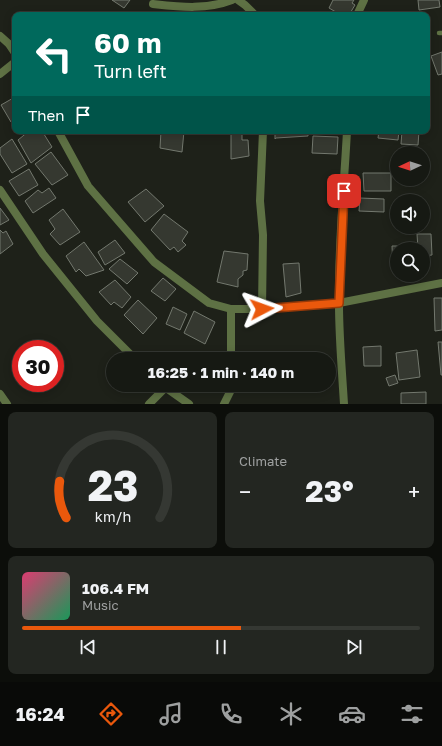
<!DOCTYPE html>
<meta charset="utf-8">
<style>
:root{--surface:#161913;--page:#232621;--text:#f1f3f6;--muted:#9ea0a0;--line:#353833;--accent:#ea580c}
body{margin:0;font-family:"Golos Text",sans-serif;background:var(--page);color:var(--text);height:100vh;display:flex;flex-direction:column;font-size:15px;white-space:nowrap}
*{box-sizing:border-box;margin:0}
p{font-size:13px;color:var(--muted)}
.icon{flex:none;width:22px;height:22px;fill:none;stroke:currentColor;stroke-width:2;stroke-linecap:round;stroke-linejoin:round}
.map{position:relative;height:404px;overflow:hidden}
.details{display:flex;flex-direction:column;gap:8px;padding:8px;background:#0c0e0a;flex:1}
.details>*{flex:none}
.top-card{position:absolute;left:12px;top:12px;width:418px;height:122px;border-radius:8px;box-shadow:0 2px 10px #0003,0 0 0 1px var(--line);background:#00695c;color:#fff;overflow:hidden}
.needle{width:26px;rotate:266deg}
.tools{position:absolute;left:390px;top:146px;display:grid;gap:8px}
.tools a{display:grid;place-items:center;width:40px;height:40px;border-radius:50%;background:var(--surface);box-shadow:0 2px 10px #0003,0 0 0 1px var(--line);font-size:20px}
.speed{position:absolute;left:12px;top:340px;display:flex;gap:8px;font-size:20px;font-weight:700;text-align:center}
.speed>*{display:grid;place-content:center;width:52px;height:52px;border-radius:50%;background:var(--surface);box-shadow:0 2px 10px #0003,0 0 0 1px var(--line);line-height:1}
.speed .limit{border:6px solid #d22;background:#fff;color:#111}
.pin{position:absolute;display:grid;place-items:center;width:34px;height:34px;color:#fff;margin:-17px;border-radius:8px;box-shadow:0 2px 6px #0006}
.me{position:absolute;width:44px;margin:-22px;rotate:86deg;stroke-linejoin:round;filter:drop-shadow(0 0 3px #0008)}
.turn{display:flex;align-items:center;gap:14px;height:84px;padding:0 16px;font-size:18px}
.turn .icon{width:52px;height:52px;stroke-width:2.5}
.turn b{display:block;font-size:28px;line-height:34px}
.then{display:flex;align-items:center;height:38px;padding:0 16px;background:#0003;gap:8px;font-size:15px}
.big{font-size:30px;font-weight:700;line-height:1.1}
.details .card{flex:1;display:flex;flex-direction:column;justify-content:center;gap:6px;min-width:0;padding:0 14px;border-radius:8px;background:var(--page)}
.details .dial{align-items:center;gap:0}
.dial svg{height:104px;overflow:visible;fill:none;stroke:var(--line);stroke-width:7;stroke-linecap:round;text-anchor:middle}
.dial text{fill:var(--text);stroke:none}
.song{display:flex;align-items:center;gap:12px}
.cover{width:48px;height:48px;border-radius:6px;background:linear-gradient(135deg,hsl(340 70% 55%),hsl(150 70% 35%))}
.played{height:4px;border-radius:2px;background:linear-gradient(90deg,var(--accent) 55%,var(--line) 55%)}
.keys{display:flex;justify-content:space-around;direction:ltr}
.heat{display:flex;justify-content:space-between;align-items:center;font-size:22px;direction:ltr}
.details .tiles{flex:1;display:grid;gap:8px;grid-template-columns:1fr 1fr}
.card:last-child{grid-column:span 2}
.trip{position:absolute;left:106px;top:352px;width:230px;height:40px;border-radius:20px;background:var(--surface);box-shadow:0 2px 10px #0003,0 0 0 1px var(--line);font-weight:700;line-height:40px;text-align:center}
.dock{display:flex;height:64px;justify-content:space-around;align-items:center;background:#090a08;color:var(--muted)}
.dock .icon{width:28px;height:28px}
.dock .active{color:var(--accent)}
.dock b{font-size:18px;color:var(--text)}
.map>svg:first-child{display:block}
.building{fill:#353830;stroke:#73786e}
.lines{fill:none;stroke-linecap:round;stroke-linejoin:round}
.service{stroke:#5e7144;stroke-width:4.5}
.minor{stroke:#5e7144;stroke-width:8}
.route-casing{stroke:#983908;stroke-width:10}
.route{stroke:#ea580c;stroke-width:7}
</style>
<div class="map">
<svg width="442" height="404" viewBox="0 0 442 404">
<rect width="100%" height="100%" fill="#1e2119"/>
<path class="building" d="M112,0H130L124,8Z
M333,0H354L352,3L355,5L349,15H341L329,8Z
M418,0H439L440,7L419,10Z
M442,52V74L438,75L431,56Z
M15,97V120L11,122L1,105Z
M29,131H37L39,135L42,131L52,147L31,163L18,140Z
M161,131H184L182,152L160,148Z
M275,131H308V136L276,138L275,139Z
M379,131H399L398,140L378,138Z
M402,131H419L418,145L401,144Z
M242,132V140H248L249,156L231,159V133Z
M313,136L338,137L337,154L312,153Z
M12,139L27,164L12,173L0,154V148Z
M51,152L68,175L52,185L35,164Z
M29,169L38,185L19,196L9,181Z
M363,173H391V191H364Z
M49,188L56,198L33,213L25,201L38,190L42,193Z
M146,189L164,206L145,222L128,202Z
M360,198L384,199V212L359,211Z
M0,208L9,220L0,225Z
M63,209L80,232L60,245L50,234L55,229L49,220Z
M164,214L188,232L182,241L186,245L178,252L174,247L170,250L151,230Z
M0,230L3,233L6,231L13,244L0,254Z
M417,234H431L432,255L423,256V249H418Z
M115,240L125,253L105,265L98,252Z
M84,242L104,270L86,276L79,269L76,272L66,256Z
M392,246H406V249H397V268H393Z
M224,251L248,254L247,270L243,271V275L238,279V287L217,282Z
M120,259L138,273L127,284L109,269Z
M299,263L301,293L286,297L283,264Z
M163,278L176,289L165,301L151,291Z
M115,280L131,297L122,308L114,302L111,305L99,292Z
M434,298H442V330L435,331Z
M138,300L157,318L143,334L124,315Z
M173,307L187,314L180,330L166,324Z
M194,311L215,322L205,344L184,333Z
M438,342H442V375H441Z
M381,346V366H364L363,347Z
M417,350L420,377L399,380L396,353Z
M395,375L398,383L389,386L386,378Z
M426,392V404H401V393Z"/>
<g class="lines">
<path class="service" d="M439,33H442"/>
<path class="minor" d="M238,0L245,5L255,15
M153,4C181,7 206,10 232,0
M357,15L364,0
M0,36L9,44L15,53
M0,74L15,62
M58,131L88,186L154,262L209,303L231,309H262L339,303L442,283
M0,190L43,254L97,321L135,359
M262,309L263,235L260,201L263,131
M231,359V309
M162,385L189,404
M0,394L7,404
M149,404L165,388
M224,404L230,392L231,385
M344,404C342,371 339,337 339,304C338,246 344,188 347,131"/>
</g>
<g class="lines">
<g class="route-casing">
<path id="route" d="M262,309L339,303L344,191"/>
</g>
<use href="#route" class="route"/>
</g>
</svg>
<div class="tools">
<a><svg class="needle" viewBox="-14 -14 28 28"><path d="M0-13l5 13h-10z" fill="#e53935"/><path d="M0 13l5-13h-10z" fill="#9ea0a0"/></svg></a>
<a><svg class="icon" aria-label="sound" viewBox="0 0 24 24"><path d="M4 9h4l5-4v14l-5-4H4zM17 9q2 3 0 6"/></svg></a>
<a><svg class="icon" aria-label="search" viewBox="0 0 24 24"><circle cx="10" cy="10" r="6"/><path d="M15 15l6 6"/></svg></a>
</div>
<div class="speed"><div class="limit">30</div></div>
<div class="pin" style="left:344px;top:191px;background:#d93025"><svg class="icon" aria-label="arrive" viewBox="0 0 24 24"><path d="M6 21V4h12l-3 4 3 4H6"/></svg></div>
<svg class="me" style="left:262px;top:309px" viewBox="-20 -20 40 40"><path d="M0-17L14 15 0 8-14 15z" fill="#ea580c" stroke="#fff" stroke-width="4"/></svg>
<div class="trip">16:25 · 1 min · 140 m</div>
<div class="top-card">
<div class="turn"><svg class="icon" aria-label="left" viewBox="0 0 24 24"><path d="M17 20v-9H6M10 6l-5 5 5 5"/></svg><div><b>60 m</b>Turn left</div></div>
<div class="then">Then<svg class="icon" aria-label="arrive" viewBox="0 0 24 24"><path d="M6 21V4h12l-3 4 3 4H6"/></svg></div>
</div>
</div>
<section class="details">
<div class="tiles">
<div class="card dial"><svg viewBox="0 0 100 80">
<path d="M14 69A42 42 0 1 1 86 69"/>
<path d="M14 69A42 42 0 0 1 9 41" stroke="#ea580c"/>
<text x="50" y="56" font-size="32" font-weight="700">23</text>
<text x="50" y="72" font-size="11">km/h</text>
</svg></div>
<div class="card"><p>Climate</p>
<div class="heat"><a>−</a><b class="big">23°</b><a>+</a></div>
</div>
<div class="card">
<div class="song"><i class="cover"></i><div><b>106.4 FM</b><p>Music</p></div></div>
<div class="played"></div>
<div class="keys"><svg class="icon" aria-label="previous" viewBox="0 0 24 24"><path d="M18 5L8 12l10 7zM5 5v14"/></svg><svg class="icon" aria-label="pause" viewBox="0 0 24 24"><path d="M8 5v14M16 5v14"/></svg><svg class="icon" aria-label="next" viewBox="0 0 24 24"><path d="M6 5l10 7-10 7zM19 5v14"/></svg></div>
</div>
</div>
</section>
<nav class="dock">
<b>16:24</b>
<svg class="icon active" aria-label="directions" viewBox="0 0 24 24"><path d="M12 3l9 9-9 9-9-9zM9 14v-3h6M13 9l2 2-2 2"/></svg>
<svg class="icon" aria-label="music" viewBox="0 0 24 24"><path d="M9 18V5l10-2v13"/><circle cx="6" cy="18" r="3"/><circle cx="16" cy="16" r="3"/></svg>
<svg class="icon" aria-label="phone" viewBox="0 0 24 24"><path d="M5 4h4l2 5-3 2q2 4 5 5l2-3 5 2v4C11 20 4 13 5 4z"/></svg>
<svg class="icon" aria-label="climate" viewBox="0 0 24 24"><path d="M12 3v18M4 7l16 10M4 17L20 7"/></svg>
<svg class="icon" aria-label="car" viewBox="0 0 24 24"><path d="M5 17H2v-5l4-1 3-4h7l3 4 3 1v5h-3M9 17h6M6 11h13"/><circle cx="7" cy="17" r="2"/><circle cx="17" cy="17" r="2"/></svg>
<svg class="icon" aria-label="filters" viewBox="0 0 24 24"><path d="M4 7h16M4 17h16"/><circle cx="9" cy="7" r="2"/><circle cx="15" cy="17" r="2"/></svg>
</nav>
